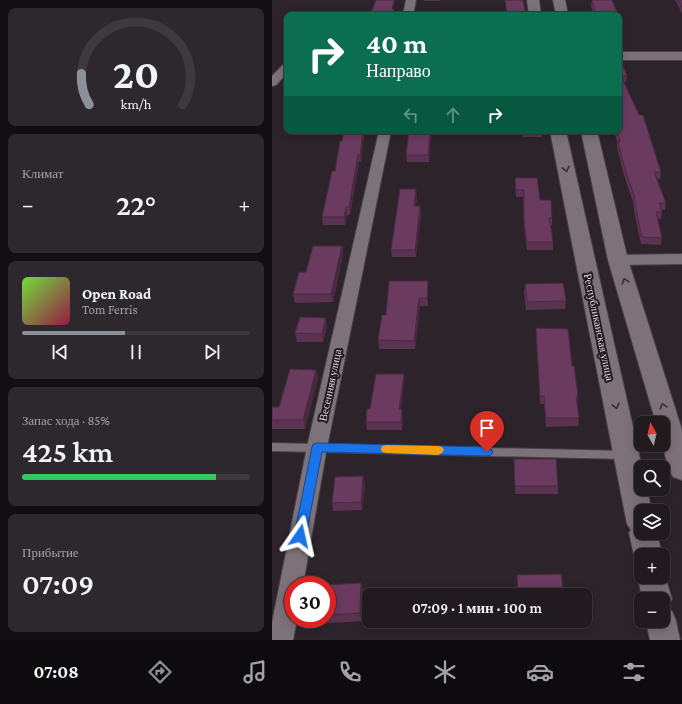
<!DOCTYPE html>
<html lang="ru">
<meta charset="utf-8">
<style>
:root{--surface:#211b20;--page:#2d282d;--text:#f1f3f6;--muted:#a2a1a5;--line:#3e393e;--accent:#8c9099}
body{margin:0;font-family:"Crimson Pro",serif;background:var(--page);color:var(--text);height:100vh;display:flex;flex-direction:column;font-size:15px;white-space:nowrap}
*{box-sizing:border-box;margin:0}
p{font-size:13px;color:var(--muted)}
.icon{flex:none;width:22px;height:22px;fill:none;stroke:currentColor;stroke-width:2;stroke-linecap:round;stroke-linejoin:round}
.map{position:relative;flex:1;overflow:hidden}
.sheet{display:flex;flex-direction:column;gap:8px;padding:8px;background:#120f12;width:272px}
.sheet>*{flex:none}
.top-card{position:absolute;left:12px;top:12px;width:338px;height:122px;border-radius:8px;box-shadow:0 2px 10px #0003,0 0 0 1px var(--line);background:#0b6e4f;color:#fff;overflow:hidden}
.needle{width:26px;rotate:352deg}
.buttons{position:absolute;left:362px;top:416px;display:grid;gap:8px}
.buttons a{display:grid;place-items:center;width:36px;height:36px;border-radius:8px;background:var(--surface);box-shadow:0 2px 10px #0003,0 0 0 1px var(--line);font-size:20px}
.speed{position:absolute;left:12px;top:576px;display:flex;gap:8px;font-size:20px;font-weight:700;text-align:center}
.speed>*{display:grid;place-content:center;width:52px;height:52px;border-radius:50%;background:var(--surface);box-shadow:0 2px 10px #0003,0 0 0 1px var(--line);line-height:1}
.speed .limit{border:6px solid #d22;background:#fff;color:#111}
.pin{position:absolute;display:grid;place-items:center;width:34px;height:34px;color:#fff;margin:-41px -17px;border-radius:50% 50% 50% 0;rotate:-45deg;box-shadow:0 0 4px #0007}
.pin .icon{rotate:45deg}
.me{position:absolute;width:44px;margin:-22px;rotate:11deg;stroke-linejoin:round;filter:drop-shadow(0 0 3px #0008)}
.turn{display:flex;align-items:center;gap:14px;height:84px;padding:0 16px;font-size:18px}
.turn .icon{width:52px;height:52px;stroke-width:2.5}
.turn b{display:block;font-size:28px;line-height:34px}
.lanes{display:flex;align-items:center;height:38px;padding:0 16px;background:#0003;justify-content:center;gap:20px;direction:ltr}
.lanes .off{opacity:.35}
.big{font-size:30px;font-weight:600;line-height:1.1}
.sheet .card{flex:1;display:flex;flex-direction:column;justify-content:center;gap:6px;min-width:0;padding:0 14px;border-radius:8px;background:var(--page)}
.sheet .dial{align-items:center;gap:0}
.dial svg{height:104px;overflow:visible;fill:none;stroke:var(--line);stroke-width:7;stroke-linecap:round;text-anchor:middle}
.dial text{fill:var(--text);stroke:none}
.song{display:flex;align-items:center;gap:12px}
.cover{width:48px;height:48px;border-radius:6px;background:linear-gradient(135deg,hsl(100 70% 55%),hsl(340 70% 35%))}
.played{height:4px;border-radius:2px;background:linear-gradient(90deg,var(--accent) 45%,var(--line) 45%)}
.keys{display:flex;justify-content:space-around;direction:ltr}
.heat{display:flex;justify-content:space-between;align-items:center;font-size:22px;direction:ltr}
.charge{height:6px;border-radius:3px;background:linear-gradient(90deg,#34c759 85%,var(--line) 0)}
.trip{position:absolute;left:90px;top:588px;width:230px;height:40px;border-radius:8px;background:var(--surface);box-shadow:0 2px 10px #0003,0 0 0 1px var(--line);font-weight:600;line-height:40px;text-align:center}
.menu{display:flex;height:64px;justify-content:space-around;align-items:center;background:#0d0b0d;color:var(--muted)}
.menu .icon{width:28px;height:28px}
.menu .selected{color:var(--accent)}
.menu b{font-size:18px;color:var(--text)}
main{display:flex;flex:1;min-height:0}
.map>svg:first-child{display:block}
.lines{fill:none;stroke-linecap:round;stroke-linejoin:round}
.service-casing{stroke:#4a4248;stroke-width:2}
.minor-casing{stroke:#4a4248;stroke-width:2}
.tertiary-casing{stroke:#4a4248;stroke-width:2}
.service{fill:#7d727a;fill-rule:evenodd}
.minor{fill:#7d727a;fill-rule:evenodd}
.tertiary{fill:#7d727a;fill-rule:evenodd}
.wall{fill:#5b3352}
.shaded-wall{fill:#4a2942}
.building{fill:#6a3b5f;stroke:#4a2942}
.oneway{stroke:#3a3036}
.route{fill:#1a73e8;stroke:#114b97}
.slow{fill:#f59e0b}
.labels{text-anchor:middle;stroke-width:4;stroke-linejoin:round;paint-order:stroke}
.street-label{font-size:11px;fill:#dfd9dd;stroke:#231a20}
</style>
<main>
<section class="sheet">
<div class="card dial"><svg viewBox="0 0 100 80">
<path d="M14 69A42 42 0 1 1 86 69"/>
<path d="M14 69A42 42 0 0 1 8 45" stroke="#8c9099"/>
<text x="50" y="56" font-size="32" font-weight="700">20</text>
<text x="50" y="72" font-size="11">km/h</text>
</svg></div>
<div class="card"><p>Климат</p>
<div class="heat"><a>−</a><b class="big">22°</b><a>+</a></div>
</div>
<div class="card">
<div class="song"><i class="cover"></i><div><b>Open Road</b><p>Tom Ferris</p></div></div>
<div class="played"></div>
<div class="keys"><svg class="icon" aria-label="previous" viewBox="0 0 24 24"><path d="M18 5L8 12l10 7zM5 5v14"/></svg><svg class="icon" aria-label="pause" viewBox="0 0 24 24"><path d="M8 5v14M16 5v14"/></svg><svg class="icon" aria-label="next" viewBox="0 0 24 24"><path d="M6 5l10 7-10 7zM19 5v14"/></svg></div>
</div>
<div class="card"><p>Запас хода · 85%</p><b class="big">425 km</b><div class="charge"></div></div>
<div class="card"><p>Прибытие</p><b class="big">07:09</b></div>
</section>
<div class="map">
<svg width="410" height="640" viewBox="0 0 410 640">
<rect width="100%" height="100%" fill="#2c242a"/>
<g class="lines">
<g class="service-casing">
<path id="service" d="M0,443L353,451L357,452L358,455L357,458L353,459L0,451Z"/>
</g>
<g class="minor-casing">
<path id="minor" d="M134,0H144L141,15H131Z
M15,64V73L4,85L0,86V76L11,65Z
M107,131H119L55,447L31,585H21V619H25L21,640H0V623L35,447Z
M410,254V264L346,265L341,263L338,260L341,257L346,255Z"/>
</g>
<g class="tertiary-casing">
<path id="tertiary" d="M255,0H267L269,15H257Z
M281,0H293L296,15H284Z
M347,52H410V60H347Z
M278,131H294L370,467L369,489H375L380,511H369V533H385L390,555H369V565L366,564L362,555L357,533L359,530L355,524Z
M309,131H325L356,260L410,430V480L401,477C391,458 391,444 391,423H384L336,260Z
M369,570V577H391V570L400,599L394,609L400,611L404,621L408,640H378L374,621H391V599H370L366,577Z"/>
</g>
<use href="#service" class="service"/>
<use href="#minor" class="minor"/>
<use href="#tertiary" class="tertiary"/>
</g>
<path class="wall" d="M152,0H168V1H152Z
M320,0L346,15H322L319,6Z
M402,0H410V14L404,1H403Z
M347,17L348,20L347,26L349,31L348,37H347Z
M347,60L355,76L354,82H351L389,172L388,179H385L394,203L393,210H389L390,212L389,219H386L390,238L389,245L369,244L362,212L361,202L352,175L345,147V142L342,131H347Z
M72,131H95L94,134H92L89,162H87L78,215H75L73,225H51L50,217L63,171Z
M137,131H159L157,162H135L134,155Z
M251,131H270V137H251Z
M243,178L268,200L280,218V225H279L281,242V250H255L252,229L251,197H244L243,185Z
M145,196L144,206L149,213L144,257H120L119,250Z
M70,246L71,254L61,302L23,303L21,294L34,272Z
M156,281V306H148L143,349H107L106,340L114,315Z
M253,284L294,301L293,309L254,310L252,292Z
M55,326L51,342H25L23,333Z
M264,328L300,366L306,396L305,402L307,418L306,426L274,427L272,404H268L264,337Z
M44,370L46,378L33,429H0V407H7Z
M132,382L129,409L131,418L130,430H95L94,422L98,409Z
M242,459L286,486V494H243L242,467Z
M91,476L93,485L90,510L61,511L60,503Z
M245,575L292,595H245Z
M89,583L91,591L89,621L44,624L43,619H55V585Z"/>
<path class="shaded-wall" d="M122,0H123L120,13V9Z
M91,131H92V134L89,162L88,155Z
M158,131H159L157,162L156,155Z
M86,155L87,162L78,215L77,207Z
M144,189L145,196L143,213L142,206Z
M148,206L149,213L144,257L143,250Z
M74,207L75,215L73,225L72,217Z
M70,246L71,254L61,302L59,294Z
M156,281V306L155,298Z
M147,298L148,306L143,349L142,341Z
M54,318L55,326L51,342L50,334Z
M44,370L46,378L33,429L31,420Z
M132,374V382L128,418L127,409Z
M130,409L131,418L130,430L129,422Z
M91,476L93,485L90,510L89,502Z
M89,583L91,591L89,621L88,613Z"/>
<path class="building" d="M104,0H122L120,9H122L121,15H98Z
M233,0H251L254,15H235Z
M320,0H340L346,15H324Z
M407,0H410V8Z
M347,25L349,31H347Z
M347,60H349L355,76H349L367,115H371L389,172H382L394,203H387L390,212H384L390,238L370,237L363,205L362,198H363L353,169L346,141H348L345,131H347Z
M72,131H91L88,155H86L77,207H74L72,217H50L60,171H63L68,141H70Z
M137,131H158L156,155H134Z
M243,178H265L268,200H279L280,218H277L281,242H255L252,221V190H244Z
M128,189H144L142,206H148L143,250H119Z
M41,246H70L59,294H21L27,272H34Z
M117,281H156L155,298H147L142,341L106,340L110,315H114Z
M291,283L294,301L255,302L253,284Z
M28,317L54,318L50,334L23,333Z
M264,328L296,329L300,366H302L306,396H304L307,418H274L272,396H268Z
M18,369L44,370L31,420H0V407H7Z
M104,374H132L127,409H130L129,422H94L95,409H98Z
M242,459H284L286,486H243Z
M91,476L89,502L60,503L63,477Z
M289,574L292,595H246L245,575Z
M89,583L88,613L55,615V585H51Z"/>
<defs><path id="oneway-chevron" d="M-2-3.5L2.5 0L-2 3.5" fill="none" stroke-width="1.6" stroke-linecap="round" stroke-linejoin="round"/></defs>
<g class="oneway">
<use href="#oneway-chevron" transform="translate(294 169) rotate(78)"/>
<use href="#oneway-chevron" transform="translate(353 281) rotate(-107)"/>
<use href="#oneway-chevron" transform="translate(344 406) rotate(78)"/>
<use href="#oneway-chevron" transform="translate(391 406) rotate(-107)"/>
</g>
<path class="route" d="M45,443L215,447L219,449L221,452L219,455L215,456L50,452L34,536L33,540L28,541L24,540L22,536L40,447L41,444Z"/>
<path class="slow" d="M114,445L166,446L170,447L172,450L170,453L166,455L114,453L110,452L109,449L110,446Z"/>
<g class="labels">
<g class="street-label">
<text transform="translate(327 327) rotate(78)" y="4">Республиканская улица</text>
<text transform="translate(58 385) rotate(-78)" y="4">Весенняя улица</text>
</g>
</g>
</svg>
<div class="buttons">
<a><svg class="needle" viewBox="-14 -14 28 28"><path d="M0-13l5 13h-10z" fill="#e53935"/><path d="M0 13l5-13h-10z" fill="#a2a1a5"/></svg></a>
<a><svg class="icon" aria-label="search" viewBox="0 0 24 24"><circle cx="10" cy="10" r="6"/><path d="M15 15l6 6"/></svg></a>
<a><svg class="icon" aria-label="layers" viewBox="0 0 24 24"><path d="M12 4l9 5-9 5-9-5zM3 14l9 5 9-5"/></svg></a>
<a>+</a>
<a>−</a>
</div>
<div class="speed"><div class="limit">30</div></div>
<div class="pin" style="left:215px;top:452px;background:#d93025"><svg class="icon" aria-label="arrive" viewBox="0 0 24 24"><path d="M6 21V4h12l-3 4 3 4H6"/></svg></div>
<svg class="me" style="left:28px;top:536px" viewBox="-20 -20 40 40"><path d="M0-17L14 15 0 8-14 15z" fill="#1a73e8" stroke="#fff" stroke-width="4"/></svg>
<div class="trip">07:09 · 1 мин · 100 m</div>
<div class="top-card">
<div class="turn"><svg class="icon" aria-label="right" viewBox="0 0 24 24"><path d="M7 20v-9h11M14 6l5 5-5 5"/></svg><div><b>40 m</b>Направо</div></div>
<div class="lanes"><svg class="icon off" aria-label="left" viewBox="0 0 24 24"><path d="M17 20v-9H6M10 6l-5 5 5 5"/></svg><svg class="icon off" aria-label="ahead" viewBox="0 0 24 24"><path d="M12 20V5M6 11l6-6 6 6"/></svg><svg class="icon" aria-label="right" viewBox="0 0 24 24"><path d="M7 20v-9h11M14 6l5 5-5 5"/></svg></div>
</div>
</div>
</main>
<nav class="menu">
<b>07:08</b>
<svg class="icon selected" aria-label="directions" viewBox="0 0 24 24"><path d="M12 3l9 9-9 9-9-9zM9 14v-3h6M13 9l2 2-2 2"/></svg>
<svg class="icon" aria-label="music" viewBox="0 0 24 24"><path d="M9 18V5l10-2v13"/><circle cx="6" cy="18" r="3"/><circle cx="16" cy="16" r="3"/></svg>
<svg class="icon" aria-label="phone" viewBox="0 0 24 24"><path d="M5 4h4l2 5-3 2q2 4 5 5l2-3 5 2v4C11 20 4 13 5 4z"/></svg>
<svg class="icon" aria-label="climate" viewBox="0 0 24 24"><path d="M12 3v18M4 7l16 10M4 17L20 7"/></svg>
<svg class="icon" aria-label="car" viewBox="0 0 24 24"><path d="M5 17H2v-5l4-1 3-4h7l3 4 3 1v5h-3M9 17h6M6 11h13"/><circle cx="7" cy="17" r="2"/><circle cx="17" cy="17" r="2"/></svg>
<svg class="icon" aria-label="filters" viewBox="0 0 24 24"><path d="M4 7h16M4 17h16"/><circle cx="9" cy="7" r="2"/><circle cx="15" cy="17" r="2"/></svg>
</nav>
